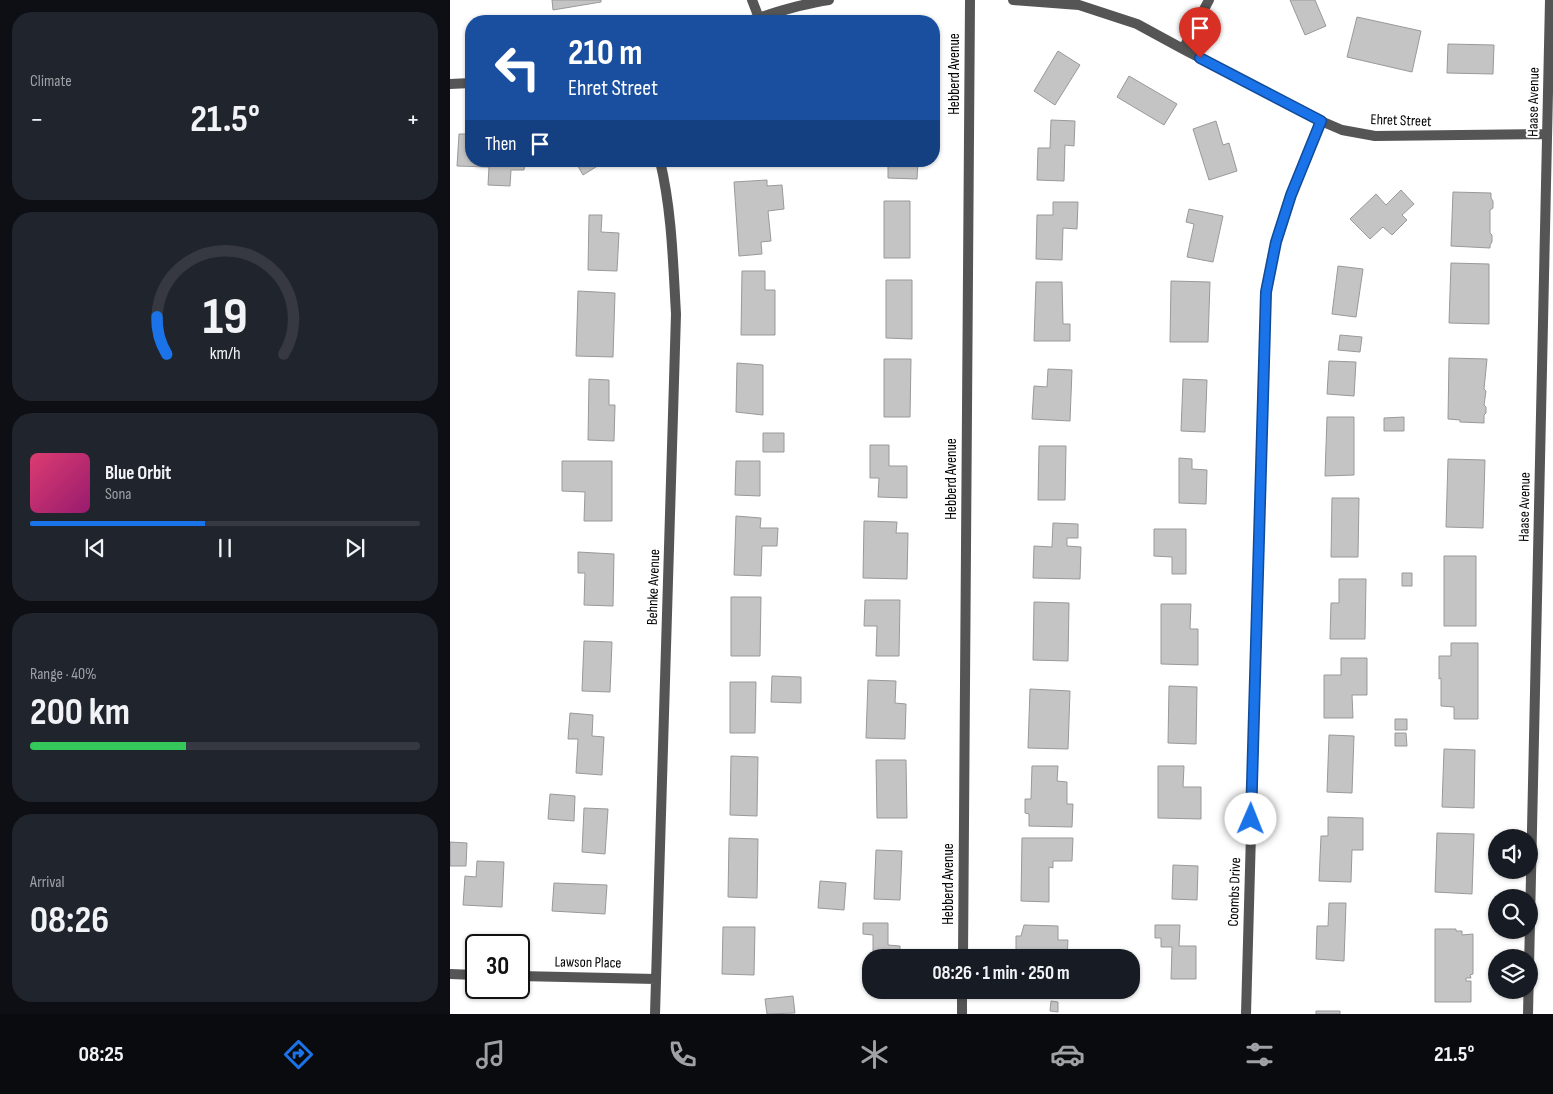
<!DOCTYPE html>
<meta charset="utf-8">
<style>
:root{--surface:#171b24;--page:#20242c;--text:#f1f3f6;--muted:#9ea1a6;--line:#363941;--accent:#1a73e8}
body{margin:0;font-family:"Sofia Sans Condensed",sans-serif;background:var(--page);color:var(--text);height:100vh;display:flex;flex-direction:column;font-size:19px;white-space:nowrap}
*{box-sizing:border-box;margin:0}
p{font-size:16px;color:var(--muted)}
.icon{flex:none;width:28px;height:28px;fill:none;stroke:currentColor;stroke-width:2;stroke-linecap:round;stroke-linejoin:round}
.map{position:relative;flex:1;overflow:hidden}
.drawer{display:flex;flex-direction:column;gap:12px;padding:12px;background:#0d0f14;width:450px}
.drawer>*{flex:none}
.top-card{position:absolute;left:15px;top:15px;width:475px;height:152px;border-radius:20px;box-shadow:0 1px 4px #0004;background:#1a4fa0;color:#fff;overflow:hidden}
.tools{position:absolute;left:1038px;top:829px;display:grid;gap:10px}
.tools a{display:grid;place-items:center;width:50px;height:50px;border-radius:50%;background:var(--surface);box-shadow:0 1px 4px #0004;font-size:25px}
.speed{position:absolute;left:15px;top:934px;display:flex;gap:10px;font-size:25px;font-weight:700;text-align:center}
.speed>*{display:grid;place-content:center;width:65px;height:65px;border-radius:50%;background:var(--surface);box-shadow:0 1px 4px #0004;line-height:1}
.speed .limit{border:2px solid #111;border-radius:8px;background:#fff;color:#111}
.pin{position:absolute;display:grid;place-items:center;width:42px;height:42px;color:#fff;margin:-51px -21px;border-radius:50% 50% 50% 0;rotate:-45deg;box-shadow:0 0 5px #0007}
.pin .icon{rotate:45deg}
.me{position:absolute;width:55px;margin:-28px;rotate:1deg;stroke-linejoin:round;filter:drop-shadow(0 0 4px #0008)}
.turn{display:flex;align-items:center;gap:18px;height:105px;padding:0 20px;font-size:22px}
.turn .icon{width:65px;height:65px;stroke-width:2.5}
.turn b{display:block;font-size:35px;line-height:42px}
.then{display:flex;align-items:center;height:48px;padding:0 20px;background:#0003;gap:10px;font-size:19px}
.big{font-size:38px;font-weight:700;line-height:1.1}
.drawer .widget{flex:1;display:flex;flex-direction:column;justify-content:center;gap:8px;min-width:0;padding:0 18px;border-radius:20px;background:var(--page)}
.drawer .dial{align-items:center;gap:0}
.dial svg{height:130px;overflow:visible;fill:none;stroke:var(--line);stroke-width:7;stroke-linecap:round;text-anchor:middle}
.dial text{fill:var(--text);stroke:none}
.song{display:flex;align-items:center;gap:15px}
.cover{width:60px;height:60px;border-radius:8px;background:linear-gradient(135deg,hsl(340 70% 55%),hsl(320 70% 35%))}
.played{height:5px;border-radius:2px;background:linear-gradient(90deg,var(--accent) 45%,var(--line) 45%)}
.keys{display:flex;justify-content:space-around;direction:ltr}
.heat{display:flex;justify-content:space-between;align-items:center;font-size:28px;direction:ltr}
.charge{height:8px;border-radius:4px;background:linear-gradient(90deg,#34c759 40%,var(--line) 0)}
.trip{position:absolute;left:412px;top:949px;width:278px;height:50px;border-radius:20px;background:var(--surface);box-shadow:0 1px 4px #0004;font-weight:700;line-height:50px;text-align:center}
.tab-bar{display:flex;height:80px;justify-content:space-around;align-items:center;background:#090b0e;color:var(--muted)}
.tab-bar .icon{width:35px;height:35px}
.tab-bar .on{color:var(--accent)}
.tab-bar b{font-size:22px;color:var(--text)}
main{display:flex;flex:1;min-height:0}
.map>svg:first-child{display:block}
.building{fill:#c4c4c4;stroke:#999}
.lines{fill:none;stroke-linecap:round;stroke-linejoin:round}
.minor{stroke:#555;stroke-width:10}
.route-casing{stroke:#114b97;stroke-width:12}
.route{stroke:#1a73e8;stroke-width:9}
.labels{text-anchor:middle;stroke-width:4;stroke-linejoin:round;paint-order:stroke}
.street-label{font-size:15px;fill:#000;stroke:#fff}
</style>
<main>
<section class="drawer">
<div class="widget"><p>Climate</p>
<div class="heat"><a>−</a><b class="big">21.5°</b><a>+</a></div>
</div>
<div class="widget dial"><svg viewBox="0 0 100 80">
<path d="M14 69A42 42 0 1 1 86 69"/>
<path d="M14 69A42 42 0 0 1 8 46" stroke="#1a73e8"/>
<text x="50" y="56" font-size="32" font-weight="700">19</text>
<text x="50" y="72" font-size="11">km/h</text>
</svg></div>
<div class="widget">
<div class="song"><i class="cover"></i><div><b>Blue Orbit</b><p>Sona</p></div></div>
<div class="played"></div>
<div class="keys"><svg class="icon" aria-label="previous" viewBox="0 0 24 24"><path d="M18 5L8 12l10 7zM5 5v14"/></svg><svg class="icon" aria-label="pause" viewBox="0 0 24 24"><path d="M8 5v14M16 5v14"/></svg><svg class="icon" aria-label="next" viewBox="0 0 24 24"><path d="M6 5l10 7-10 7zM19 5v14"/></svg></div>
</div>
<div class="widget"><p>Range · 40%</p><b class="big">200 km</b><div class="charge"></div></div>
<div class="widget"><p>Arrival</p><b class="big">08:26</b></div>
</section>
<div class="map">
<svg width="1103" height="1014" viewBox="0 0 1103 1014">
<rect width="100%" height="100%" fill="#fff"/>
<path class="building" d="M102,0H151V2L103,10Z
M840,0H865L876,26L855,35Z
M907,17L971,31L962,72L897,57Z
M998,44L1044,45L1043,74L997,73Z
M608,51L630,65L605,105L584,91Z
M679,76L727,104L714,125L667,97Z
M601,120L625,121L624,146L615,145L614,181L587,180L588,148H600Z
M766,121L773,145L779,143L787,171L759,180L743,129Z
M9,134H21V161H75L74,170H61L60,186L38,185L39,167L7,166Z
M125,161H154V162L133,175Z
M438,161H468L467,179L438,178Z
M317,180V186L332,185L334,209L318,211L321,241L311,242L312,254L289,256L284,182Z
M951,190L964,204L952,215L957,220L942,235L933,227L920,239L900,219L926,194L936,205Z
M1003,192L1041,193V198L1043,201V208L1040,210V233L1042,235V242L1040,245V248L1001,246Z
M434,201H460V258H434Z
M603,202H628L627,229L613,228L612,260L586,259L587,215H603Z
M739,209L773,216L763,262L737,257L744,224L736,222Z
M139,215H152L151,232L169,233L167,271L138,270Z
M1001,263L1039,264V324L999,323Z
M888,266L913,269L906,317L882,314Z
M292,271H315V290H325V335H291Z
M436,280H462V339L436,338Z
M721,281L760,282L758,342H720Z
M586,282H612L613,324H620V341H584Z
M128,291L165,293L163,357L126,356Z
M890,335L912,337L910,352L888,350Z
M999,358L1037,359L1034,389L1036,391L1034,405L1036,407V413L1034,415V423L1010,422V420L998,419Z
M434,359H461L460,417H434Z
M879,361L906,362L904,396L877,394Z
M287,363L313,365V415L286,412Z
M598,369L622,370L620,421L582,419L584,386L597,387Z
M139,379L159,380V405H165L164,441L138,440Z
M733,379L757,380L755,432L731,431Z
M877,417H904V475L875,476Z
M954,417V431H934V418Z
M313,433H334V452H313Z
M420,445H439V466H457V498L428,497L429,478H420Z
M589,446H616L615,500H588Z
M729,458L742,459V469L757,470L756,504L729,503Z
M998,459L1035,460L1033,528L996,527Z
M112,461H162V521H134L135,492L112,491Z
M286,461H310V496L285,495Z
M882,498H909L908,557H881Z
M286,516L311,518L310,528H328L327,546H312L311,576L284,575Z
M414,521L447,522L446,533H458L457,579L413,578Z
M603,523L628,524V538H617V546L631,547L630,579L583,578L584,546L602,547Z
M704,529H736V574H722V557L704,556Z
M128,552L164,554L163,606L134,605L135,573H128Z
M994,556H1026V626H994Z
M952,573H962V586H952Z
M889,579H916L915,639H880L881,603H889Z
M281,597H311L310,656H281Z
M415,600H450L449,656H426L427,626H414Z
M584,602L619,603L618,661L583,660Z
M711,604H741L740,629H748V665L711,664Z
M134,641L162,642L160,692L132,691Z
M1001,643H1028V719H1004V707L991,706V678L989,679V656H1001Z
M891,658H917V695H902L903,718H874V675H891Z
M322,676L351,677V703L321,702Z
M418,680L446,681L445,703L456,704L455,739L416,738Z
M280,682H306L305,733H280Z
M719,686L747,687L746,744L718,743Z
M580,689L620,691L618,749L578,748Z
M120,713L143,715L142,736L154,737L152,775L126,773L128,739H118Z
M945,719H957V730H945Z
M945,733H956L957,746H945Z
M879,735L904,736L902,793L877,792Z
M994,749L1025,750L1024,808L992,807Z
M281,756L308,757L307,816L280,815Z
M426,760H456L457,818H427Z
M582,766H608L607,781L617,782V804H623L622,827L579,826V814L575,813V799H581Z
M708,766H734L733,787H751V819L708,818Z
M100,794L125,796L124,821L98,819Z
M134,808L158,809L155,854L132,852Z
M878,817L913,818V850H902L901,882L869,881L871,836H878Z
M987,833L1024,834L1022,894L985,892Z
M279,838L308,839L307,898L278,897Z
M572,838H623L622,861H603V868L599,867V902L571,901Z
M0,842L17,843L16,866H0Z
M426,850L452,851L450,900L424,899Z
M27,861L54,862L52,907L13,905L15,876L26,877Z
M723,865L748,866L747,900L722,899Z
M370,881L396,883L394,910L368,908Z
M104,883L157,885L155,914L102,911Z
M879,903H896L894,961L866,959L867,926H878Z
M413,923H438V945L450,946V958H423V935L413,934Z
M574,925L608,926V940H618L617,958H570L571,953H566V936H571Z
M705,925H730L729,946H746V979H721L722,947H711V938H705Z
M273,927H305L304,975L272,974Z
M985,929H1006V931H1012V935L1023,934V974L1020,975L1021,978H1016V981H1021V1002H985Z
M343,996L345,1013L317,1014L315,999Z
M601,1001L608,1002V1012L600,1011Z
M866,1011H890V1014H866Z"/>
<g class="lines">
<path class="minor" d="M302,0L309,18
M563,0L629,5L687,24L733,49L871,121L892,130L925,136L1097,134
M299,21C326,12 351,4 379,0
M733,49L759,0
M0,84L21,83
M513,958L520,0
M0,974L26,975
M69,976L206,979
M205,1014L226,314C223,263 222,211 210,161
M512,1014V990
M796,1014L816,292L826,242L841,195L871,121
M1078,1014L1100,0"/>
</g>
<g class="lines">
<g class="route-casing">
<path id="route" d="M750,58L871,121L841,195L826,242L816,292L801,819"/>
</g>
<use href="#route" class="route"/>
</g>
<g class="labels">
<g class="street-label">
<text transform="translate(504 74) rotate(-90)" y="5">Hebberd Avenue</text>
<text transform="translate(1083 102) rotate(-89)" y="5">Haase Avenue</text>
<text transform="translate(951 120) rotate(2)" y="5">Ehret Street</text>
<text transform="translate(501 479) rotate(-90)" y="5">Hebberd Avenue</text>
<text transform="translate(1074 507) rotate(-89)" y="5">Haase Avenue</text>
<text transform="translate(203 587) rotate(-88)" y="5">Behnke Avenue</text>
<text transform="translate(498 884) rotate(-90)" y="5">Hebberd Avenue</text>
<text transform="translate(784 892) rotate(-88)" y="5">Coombs Drive</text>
<text transform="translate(138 962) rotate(1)" y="5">Lawson Place</text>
</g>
</g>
</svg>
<div class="tools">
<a><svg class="icon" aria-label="sound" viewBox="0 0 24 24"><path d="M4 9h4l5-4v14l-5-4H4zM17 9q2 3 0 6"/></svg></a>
<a><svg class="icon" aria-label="search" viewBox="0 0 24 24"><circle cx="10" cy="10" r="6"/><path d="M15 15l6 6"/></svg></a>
<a><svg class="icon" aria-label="layers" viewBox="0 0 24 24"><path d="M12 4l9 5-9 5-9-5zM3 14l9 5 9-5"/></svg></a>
</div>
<div class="speed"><div class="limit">30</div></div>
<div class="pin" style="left:750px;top:58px;background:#d93025"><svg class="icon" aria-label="arrive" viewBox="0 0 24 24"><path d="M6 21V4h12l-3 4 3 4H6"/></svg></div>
<svg class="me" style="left:801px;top:819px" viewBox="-20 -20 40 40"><circle r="19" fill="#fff"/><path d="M0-13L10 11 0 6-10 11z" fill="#1a73e8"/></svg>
<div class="trip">08:26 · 1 min · 250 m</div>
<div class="top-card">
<div class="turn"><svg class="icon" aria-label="left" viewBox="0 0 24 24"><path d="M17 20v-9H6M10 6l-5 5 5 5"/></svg><div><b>210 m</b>Ehret Street</div></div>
<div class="then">Then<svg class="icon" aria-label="arrive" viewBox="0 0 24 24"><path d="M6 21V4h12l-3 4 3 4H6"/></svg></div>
</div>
</div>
</main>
<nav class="tab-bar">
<b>08:25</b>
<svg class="icon on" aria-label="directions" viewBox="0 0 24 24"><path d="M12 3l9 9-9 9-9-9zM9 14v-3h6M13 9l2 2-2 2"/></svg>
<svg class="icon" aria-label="music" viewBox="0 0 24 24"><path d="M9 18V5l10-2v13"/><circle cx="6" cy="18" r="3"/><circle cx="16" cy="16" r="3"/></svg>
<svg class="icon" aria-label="phone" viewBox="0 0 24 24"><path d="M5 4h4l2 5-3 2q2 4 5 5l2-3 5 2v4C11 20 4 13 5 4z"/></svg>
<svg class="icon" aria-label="climate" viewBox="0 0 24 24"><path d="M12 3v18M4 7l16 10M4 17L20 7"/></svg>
<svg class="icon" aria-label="car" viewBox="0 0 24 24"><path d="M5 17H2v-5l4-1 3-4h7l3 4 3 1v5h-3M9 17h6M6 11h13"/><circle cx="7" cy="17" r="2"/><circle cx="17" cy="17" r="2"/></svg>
<svg class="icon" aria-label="filters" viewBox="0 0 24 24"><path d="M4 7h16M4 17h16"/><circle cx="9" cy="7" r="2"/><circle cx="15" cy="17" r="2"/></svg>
<b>21.5°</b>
</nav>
